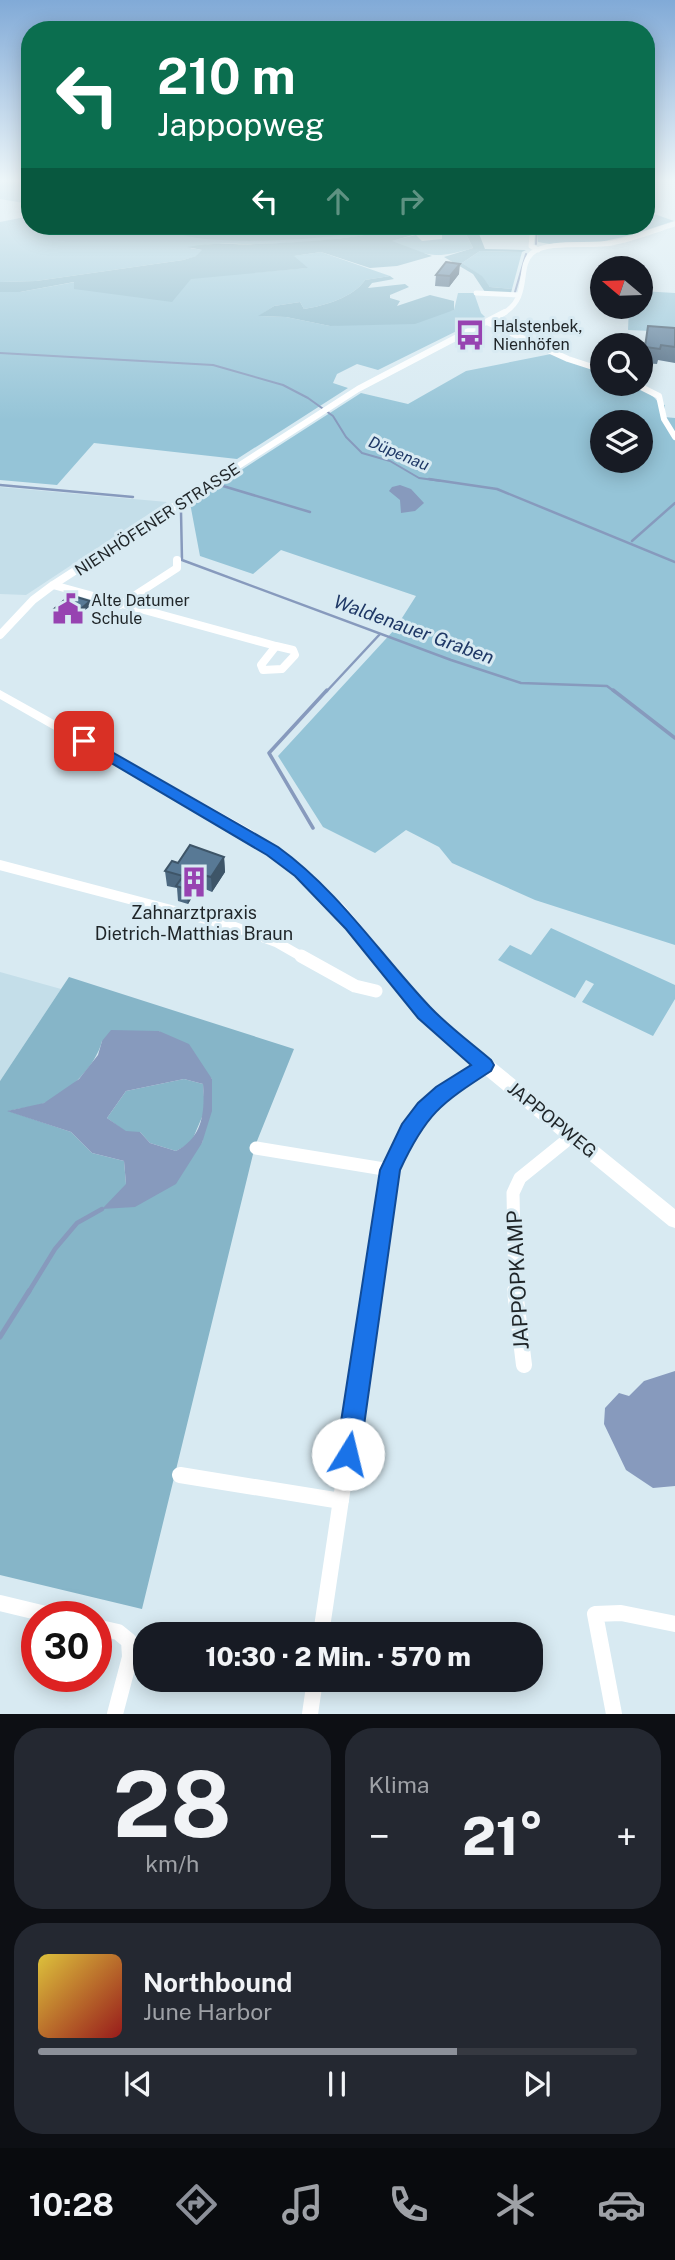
<!DOCTYPE html>
<html lang="de">
<meta charset="utf-8">
<style>
:root{--surface:#171b24;--page:#242831;--text:#f1f3f6;--muted:#9ea1a6;--line:#363941;--accent:#8c9099}
body{margin:0;font-family:"Public Sans",sans-serif;background:var(--page);color:var(--text);height:100vh;display:flex;flex-direction:column;font-size:26px;white-space:nowrap}
*{box-sizing:border-box;margin:0}
p{font-size:23px;color:var(--muted)}
.icon{flex:none;width:38px;height:38px;fill:none;stroke:currentColor;stroke-width:2;stroke-linecap:round;stroke-linejoin:round}
.map{position:relative;height:1714px;overflow:hidden}
.details{display:flex;flex-direction:column;gap:14px;padding:14px;background:#0d0f14;flex:1}
.details>*{flex:none}
.guide{position:absolute;left:21px;top:21px;width:634px;height:214px;border-radius:28px;box-shadow:0 4px 18px #0003;background:#0b6e4f;color:#fff;overflow:hidden}
.needle{width:46px;rotate:289deg}
.buttons{position:absolute;left:590px;top:256px;display:grid;gap:14px}
.buttons a{display:grid;place-items:center;width:63px;height:63px;border-radius:50%;background:var(--surface);box-shadow:0 4px 18px #0003;font-size:35px}
.speed{position:absolute;left:21px;top:1601px;display:flex;gap:14px;font-size:35px;font-weight:700;text-align:center}
.speed>*{display:grid;place-content:center;width:91px;height:91px;border-radius:50%;background:var(--surface);box-shadow:0 4px 18px #0003;line-height:1}
.speed .limit{border:10px solid #d22;background:#fff;color:#111}
.pin{position:absolute;display:grid;place-items:center;width:60px;height:60px;color:#fff;margin:-30px;border-radius:14px;box-shadow:0 4px 10px #0006}
.me{position:absolute;width:77px;margin:-38px;rotate:9deg;stroke-linejoin:round;filter:drop-shadow(0 0 5px #0008)}
.turn{display:flex;align-items:center;gap:24px;height:147px;padding:0 21px;font-size:32px}
.turn .icon{width:91px;height:91px;stroke-width:2.5}
.turn b{display:block;font-size:49px;line-height:60px}
.lanes{display:flex;align-items:center;height:66px;padding:0 21px;background:#0003;justify-content:center;gap:35px;direction:ltr}
.lanes .off{opacity:.35}
.big{font-size:52px;font-weight:800;line-height:1.1}
.details .card{flex:1;display:flex;flex-direction:column;justify-content:center;gap:10px;min-width:0;padding:0 24px;border-radius:28px;background:var(--page)}
.details .dial{align-items:center;gap:0}
.dial b{font-size:91px;line-height:1}
.song{display:flex;align-items:center;gap:21px}
.cover{width:84px;height:84px;border-radius:10px;background:linear-gradient(135deg,hsl(50 70% 55%),hsl(0 70% 35%))}
.played{height:7px;border-radius:4px;background:linear-gradient(90deg,var(--accent) 70%,var(--line) 70%)}
.keys{display:flex;justify-content:space-around;direction:ltr}
.heat{display:flex;justify-content:space-between;align-items:center;font-size:38px;direction:ltr}
.details .tiles{flex:1;display:grid;gap:14px;grid-template-columns:1fr 1fr}
.card:last-child{grid-column:span 2}
.trip{position:absolute;left:133px;top:1622px;width:410px;height:70px;border-radius:28px;background:var(--surface);box-shadow:0 4px 18px #0003;font-weight:800;line-height:70px;text-align:center}
.menu{display:flex;height:112px;justify-content:space-around;align-items:center;background:#090b0e;color:var(--muted)}
.menu .icon{width:49px;height:49px}
.menu .current{color:var(--accent)}
.menu b{font-size:32px;color:var(--text)}
.map>svg:first-child{display:block}
.built{fill:#c4dee9}
.green{fill:#95c4d7;fill-rule:evenodd}
.forest{fill:#86b5c8;fill-rule:evenodd}
.water{fill:#879abd;fill-rule:evenodd}
.lines{fill:none;stroke-linecap:round;stroke-linejoin:round}
.stream-far4{stroke:#879abd;stroke-width:2}
.stream-far3{stroke:#879abd;stroke-width:2.5}
.stream-far2{stroke:#879abd;stroke-width:3.5}
.stream-far1{stroke:#879abd;stroke-width:4.5}
.stream{stroke:#879abd;stroke-width:5}
.minor-far5{stroke:#fff;stroke-width:5}
.minor-far4{stroke:#fff;stroke-width:6}
.minor-far3{stroke:#fff;stroke-width:8}
.minor-far2{stroke:#fff;stroke-width:10}
.minor-far1{stroke:#fff;stroke-width:13}
.minor{stroke:#fff;stroke-width:16}
.tertiary{fill:#fff;fill-rule:evenodd}
.wall{fill:#4c6880}
.shaded-wall{fill:#3e5568}
.building{fill:#587995;stroke:#3e5568;stroke-width:2}
.route{fill:#1a73e8;stroke:#114b97;stroke-width:2}
.labels{text-anchor:middle;stroke-width:6;stroke-linejoin:round;paint-order:stroke}
.far-poi-label{font-size:16px;fill:#1f2528;stroke:#d8eaf2;text-anchor:start}
.far-water-label{font-size:16px;font-style:italic;fill:#1f3866;stroke:#d8eaf2}
.far-street-label{font-size:16px;fill:#1f2528;stroke:#d8eaf2}
.poi-label{font-size:18px;fill:#1f2528;stroke:#d8eaf2}
.street-label{font-size:18px;fill:#1f2528;stroke:#d8eaf2}
.water-label{font-size:19px;font-style:italic;fill:#1f3866;stroke:#d8eaf2}
.near-street-label{font-size:21px;fill:#1f2528;stroke:#d8eaf2}
</style>
<div class="map">
<svg width="675" height="1714" viewBox="0 0 675 1714">
<rect width="100%" height="100%" fill="#d8eaf2"/>
<path class="built" d="M0,487L167,502L26,595L0,594Z
M0,972L61,989L0,1081Z"/>
<path class="green" d="M0,180H30V204L0,199Z
M646,211L674,221C631,235 584,252 538,242V226H646Z
M30,216V226H402C357,240 303,243 255,244C232,244 213,242 190,248L203,250L197,256L183,260L36,281L0,282V222Z
M462,226L473,248C434,260 428,256 390,241L416,235L422,241L442,239V231L445,229L440,227Z
M480,251L522,252L512,289L490,287L481,276L462,263Z
M321,252L390,276L365,280C354,297 324,306 304,309L300,302L274,306L259,316L286,317L330,326L454,310L458,293H474L481,313L485,317L378,370L357,364L337,374L333,383L348,388L237,459L94,443L57,485L0,480V292H20L75,282L74,288L306,268L293,256Z
M641,291L675,293V332L628,330L629,306H640Z
M551,354L602,372V383C627,383 644,384 660,404L665,405L664,417L675,418V945L535,900L452,863L439,847L406,830L375,853L323,827L278,756L395,629L416,596L281,550L253,574L200,556L190,503L361,393L408,404L466,371ZM602,422H640V460H602Z
M551,928L675,985V999L653,1036L582,1002L594,984L586,980L575,998L498,960L510,945L531,955Z"/>
<path class="forest" d="M180,226H390C344,239 228,247 183,235Z
M402,226H460L440,227L392,241L432,256L397,266L370,268L321,252L294,256L308,268L191,279L172,302L74,289V282L20,292H0V282L36,281L183,260L196,256L202,250L187,247C214,242 231,245 257,244C304,242 357,240 402,226Z
M462,226H476L485,249L526,250L522,252L480,251L462,263L482,276L490,287L512,289L511,293L485,292L473,274L444,257L473,248Z
M390,276L394,279L372,283L368,288L405,284L409,287L390,295V298L400,301L397,306L430,295L454,301V310L415,324L330,326L286,317L258,316L274,306L300,302L304,309C324,306 354,297 365,280Z
M69,977L294,1049L255,1146L142,1609L0,1575V1081ZM159,1031L212,1079L202,1143L126,1184L124,1161L92,1153L71,1132L9,1111C20,1108 32,1107 42,1104C67,1095 96,1066 102,1041L137,1032Z
M184,1079L203,1084L205,1110L191,1143L176,1151L150,1143L140,1132H126L107,1118L126,1091Z"/>
<path class="water" d="M400,485L411,489L424,503L415,511L401,513L400,500L389,491L392,487Z
M111,1030L159,1031L189,1044L212,1079V1111L202,1143L176,1184L135,1207L102,1209L126,1184L124,1161L92,1153L71,1132L7,1111L44,1103L79,1079L98,1055L102,1041ZM184,1079L203,1084C205,1112 203,1137 176,1151L150,1143L140,1132L126,1131L107,1118L126,1091Z
M675,1371V1486L653,1488L626,1470L604,1424L605,1408L619,1393L629,1396L644,1381Z"/>
<g class="lines">
<path class="stream-far4" d="M536,244L537,226
M515,292L526,254
M0,353L213,365L283,385L308,398L333,416L346,437L362,453L390,461L419,478L441,481"/>
<path class="stream-far3" d="M429,479L497,489L675,562
M0,485L133,497
M223,486L310,512
M181,512L182,560L451,660L521,683L607,686L615,692
M632,541L675,503
M326,692L380,634"/>
<path class="stream-far2" d="M613,690L675,738
M313,828L269,753L327,690"/>
<path class="stream-far1" d="M28,1293L55,1249L77,1223L102,1209"/>
<path class="stream" d="M0,1337L29,1291"/>
<path class="minor-far5" d="M533,226L531,246L538,250
M476,293L519,295
M502,314C532,298 516,267 532,253C547,240 592,247 612,243C633,239 655,230 675,224"/>
<path class="minor-far4" d="M487,322L568,359L602,370
M633,383L659,396L664,419L675,437
M215,481L358,389L505,312"/>
<path class="minor-far3" d="M53,585L276,646
M120,605L177,568V560
M0,635L33,600L53,585L217,479
M276,646L293,650L295,655L282,669L263,670L261,665Z"/>
<path class="minor-far2" d="M0,865L232,926L276,942L304,958"/>
<path class="minor-far1" d="M301,956L355,986L376,991
M256,1148L390,1170
M372,1293C381,1232 380,1157 424,1110C442,1091 464,1078 485,1065
M515,1293L513,1193L520,1178L572,1136"/>
<path class="minor" d="M515,1291L524,1365
M180,1475L341,1501
M0,1603L58,1617
M96,1627L118,1632L129,1641L130,1657L115,1714
M321,1634L372,1291
M310,1714L315,1680
M614,1714L595,1614L621,1613L675,1624"/>
<path class="tertiary" d="M0,690L250,829L293,858L344,905L412,987L448,1025L675,1209V1228L669,1226L436,1035L401,995L333,913L283,865L240,836L0,699Z"/>
</g>
<path class="wall" d="M459,274L449,287L435,286L436,275Z
M648,326L675,328V363L658,360L657,364L642,363Z
M90,601V606L74,619L55,613L54,609Z
M224,857L225,872L212,892L205,889L200,896L194,894L188,904L178,901L177,888L167,886L165,871Z"/>
<path class="shaded-wall" d="M460,264L459,274L449,287L450,276Z
M90,601V606L74,619V615Z
M224,857L225,872L212,892L211,877Z
M203,875L205,889L200,896L199,881Z
M192,880L194,894L188,904L186,889Z"/>
<path class="building" d="M446,262L460,264L450,276L436,275Z
M648,326L675,328V347L661,345L660,349L645,347Z
M70,595L90,601L74,615L54,609Z
M190,845L224,857L211,877L203,875L199,881L192,880L186,889L176,886L183,876L165,871L172,861L178,863Z"/>
<linearGradient id="sky" x2="0" y2="1"><stop stop-color="#81aad7"/><stop offset="0.43" stop-color="#edf6f9"/><stop offset="1" stop-color="#edf6f9" stop-opacity="0"/></linearGradient>
<rect width="675" height="420" fill="url(#sky)"/>
<path class="route" d="M84,736L278,847C339,891 379,953 430,1007C448,1026 471,1043 491,1060L494,1065L491,1071C440,1104 426,1114 400,1170L360,1454L356,1463L348,1466L339,1463L336,1454L380,1170L402,1124L418,1103L436,1087L471,1065L418,1018L346,929L295,876L267,855L79,744L77,741Z"/>
<defs>
<g id="bus-bare" transform="scale(2.415)"><path d="M-5-6H5V4H4V6H2V4H-2V6H-4V4H-5ZM-3.5-4V0h7V-4ZM-3.5 1.2v1.5H-2V1.2ZM2 1.2v1.5H3.5V1.2Z" fill="#9743b1" stroke="#d8eaf2" stroke-width="2.5" paint-order="stroke"/></g>
<g id="civic-bare" transform="scale(2.415)"><path d="M-.6-6.5H3V-4.5H.6V-3L4-1V1h2V6H-6V1h2V-1L-.6-3ZM-1.2 2.5V6h2.4V2.5Z" fill="#9743b1" stroke="#d8eaf2" stroke-width="2.5" paint-order="stroke"/></g>
<g id="building-bare" transform="scale(2.415)"><path d="M-4-6H4V6H1V3H-1V6H-4ZM-2.5-4.3h1.7v1.8h-1.7ZM.8-4.3h1.7v1.8H.8ZM-2.5-1h1.7V.8h-1.7ZM.8-1h1.7V.8H.8Z" fill="#9743b1" stroke="#d8eaf2" stroke-width="2.5" paint-order="stroke"/></g>
</defs>
<g fill-rule="evenodd">
<use href="#bus-bare" x="470" y="335"/>
<use href="#civic-bare" x="68" y="609"/>
<use href="#building-bare" x="194" y="882"/>
</g>
<g class="labels">
<g class="far-poi-label">
<text x="493" y="332">Halstenbek,<tspan x="493" dy="18">Nienhöfen</tspan></text>
<text x="91" y="606">Alte Datumer<tspan x="91" dy="18">Schule</tspan></text>
</g>
<g class="far-water-label">
<text transform="translate(399 453) rotate(23)" y="6">Düpenau</text>
</g>
<g class="far-street-label">
<text transform="translate(157 519) rotate(-33)" y="6">NIENHÖFENER STRASSE</text>
</g>
<g class="poi-label">
<text x="194" y="919">Zahnarztpraxis<tspan x="194" dy="21">Dietrich-Matthias Braun</tspan></text>
</g>
<g class="street-label">
<text transform="translate(552 1120) rotate(39)" y="6">JAPPOPWEG</text>
</g>
<g class="water-label">
<text transform="translate(414 629) rotate(20)" y="7">Waldenauer Graben</text>
</g>
<g class="near-street-label">
<text transform="translate(518 1280) rotate(-93)" y="7">JAPPOPKAMP</text>
</g>
</g>
</svg>
<div class="buttons">
<a><svg class="needle" viewBox="-14 -14 28 28"><path d="M0-13l5 13h-10z" fill="#e53935"/><path d="M0 13l5-13h-10z" fill="#9ea1a6"/></svg></a>
<a><svg class="icon" aria-label="search" viewBox="0 0 24 24"><circle cx="10" cy="10" r="6"/><path d="M15 15l6 6"/></svg></a>
<a><svg class="icon" aria-label="layers" viewBox="0 0 24 24"><path d="M12 4l9 5-9 5-9-5zM3 14l9 5 9-5"/></svg></a>
</div>
<div class="speed"><div class="limit">30</div></div>
<div class="pin" style="left:84px;top:741px;background:#d93025"><svg class="icon" aria-label="arrive" viewBox="0 0 24 24"><path d="M6 21V4h12l-3 4 3 4H6"/></svg></div>
<svg class="me" style="left:348px;top:1454px" viewBox="-20 -20 40 40"><circle r="19" fill="#fff"/><path d="M0-13L10 11 0 6-10 11z" fill="#1a73e8"/></svg>
<div class="trip">10:30 · 2 Min. · 570 m</div>
<div class="guide">
<div class="turn"><svg class="icon" aria-label="left" viewBox="0 0 24 24"><path d="M17 20v-9H6M10 6l-5 5 5 5"/></svg><div><b>210 m</b>Jappopweg</div></div>
<div class="lanes"><svg class="icon" aria-label="left" viewBox="0 0 24 24"><path d="M17 20v-9H6M10 6l-5 5 5 5"/></svg><svg class="icon off" aria-label="ahead" viewBox="0 0 24 24"><path d="M12 20V5M6 11l6-6 6 6"/></svg><svg class="icon off" aria-label="right" viewBox="0 0 24 24"><path d="M7 20v-9h11M14 6l5 5-5 5"/></svg></div>
</div>
</div>
<section class="details">
<div class="tiles">
<div class="card dial"><b>28</b><p>km/h</p></div>
<div class="card"><p>Klima</p>
<div class="heat"><a>−</a><b class="big">21°</b><a>+</a></div>
</div>
<div class="card">
<div class="song"><i class="cover"></i><div><b>Northbound</b><p>June Harbor</p></div></div>
<div class="played"></div>
<div class="keys"><svg class="icon" aria-label="previous" viewBox="0 0 24 24"><path d="M18 5L8 12l10 7zM5 5v14"/></svg><svg class="icon" aria-label="pause" viewBox="0 0 24 24"><path d="M8 5v14M16 5v14"/></svg><svg class="icon" aria-label="next" viewBox="0 0 24 24"><path d="M6 5l10 7-10 7zM19 5v14"/></svg></div>
</div>
</div>
</section>
<nav class="menu">
<b>10:28</b>
<svg class="icon current" aria-label="directions" viewBox="0 0 24 24"><path d="M12 3l9 9-9 9-9-9zM9 14v-3h6M13 9l2 2-2 2"/></svg>
<svg class="icon" aria-label="music" viewBox="0 0 24 24"><path d="M9 18V5l10-2v13"/><circle cx="6" cy="18" r="3"/><circle cx="16" cy="16" r="3"/></svg>
<svg class="icon" aria-label="phone" viewBox="0 0 24 24"><path d="M5 4h4l2 5-3 2q2 4 5 5l2-3 5 2v4C11 20 4 13 5 4z"/></svg>
<svg class="icon" aria-label="climate" viewBox="0 0 24 24"><path d="M12 3v18M4 7l16 10M4 17L20 7"/></svg>
<svg class="icon" aria-label="car" viewBox="0 0 24 24"><path d="M5 17H2v-5l4-1 3-4h7l3 4 3 1v5h-3M9 17h6M6 11h13"/><circle cx="7" cy="17" r="2"/><circle cx="17" cy="17" r="2"/></svg>
</nav>
